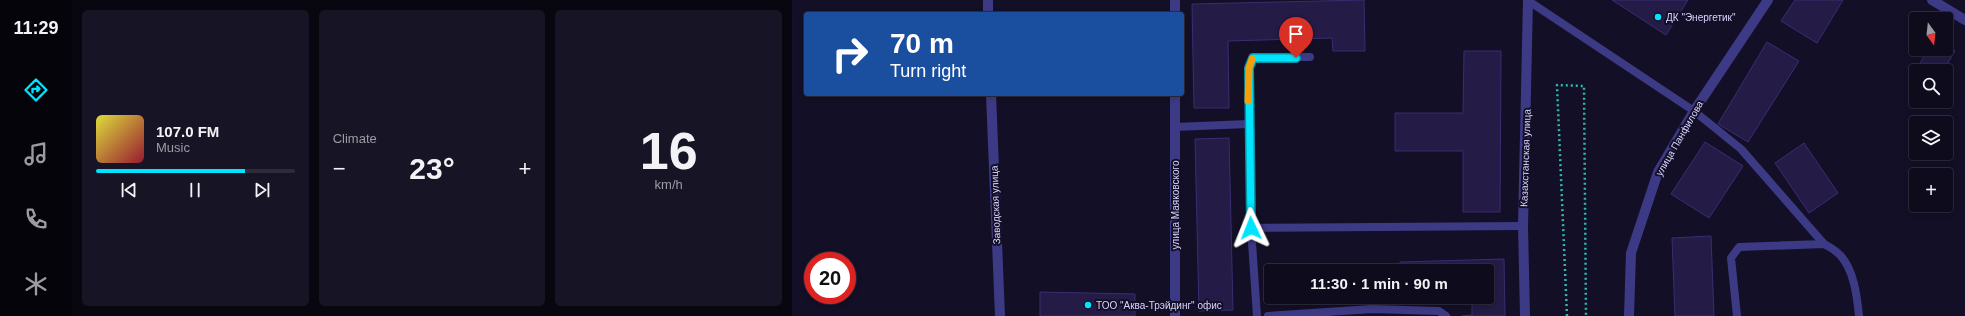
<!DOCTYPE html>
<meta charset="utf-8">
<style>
:root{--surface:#0e0b1c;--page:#171425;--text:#f1f3f6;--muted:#9b9ba3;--line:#2e2b3b;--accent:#00e5ff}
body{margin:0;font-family:Arial,sans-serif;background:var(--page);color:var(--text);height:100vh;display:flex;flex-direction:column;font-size:15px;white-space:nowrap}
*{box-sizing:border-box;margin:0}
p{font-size:13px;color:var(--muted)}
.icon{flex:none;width:22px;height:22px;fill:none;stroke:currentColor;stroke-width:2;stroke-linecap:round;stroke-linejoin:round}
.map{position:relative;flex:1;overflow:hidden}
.drawer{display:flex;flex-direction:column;gap:10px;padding:10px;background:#08060f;width:720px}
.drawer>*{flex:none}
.top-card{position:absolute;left:12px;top:12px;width:380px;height:84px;border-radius:4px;box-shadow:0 2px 6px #0003,0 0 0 1px var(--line);background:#1a4fa0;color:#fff;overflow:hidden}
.needle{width:26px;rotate:165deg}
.fabs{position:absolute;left:1117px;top:12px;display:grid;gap:8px}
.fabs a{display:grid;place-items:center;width:44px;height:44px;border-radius:4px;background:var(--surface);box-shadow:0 2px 6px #0003,0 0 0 1px var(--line);font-size:20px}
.speed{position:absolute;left:12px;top:252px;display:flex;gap:8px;font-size:20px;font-weight:700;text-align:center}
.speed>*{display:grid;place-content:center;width:52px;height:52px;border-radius:50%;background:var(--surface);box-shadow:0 2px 6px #0003,0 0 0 1px var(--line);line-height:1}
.speed .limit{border:6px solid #d22;background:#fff;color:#111}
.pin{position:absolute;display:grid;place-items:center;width:34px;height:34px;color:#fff;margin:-41px -17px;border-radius:50% 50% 50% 0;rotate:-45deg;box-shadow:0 0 4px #0007}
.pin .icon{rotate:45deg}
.me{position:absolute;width:44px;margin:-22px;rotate:358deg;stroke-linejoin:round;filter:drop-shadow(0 0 3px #0008)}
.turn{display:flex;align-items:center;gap:14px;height:84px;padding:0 20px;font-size:18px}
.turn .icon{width:52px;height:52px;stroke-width:2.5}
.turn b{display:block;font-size:28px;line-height:34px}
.big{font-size:30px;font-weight:700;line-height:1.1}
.drawer .card{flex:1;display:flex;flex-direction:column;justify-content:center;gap:6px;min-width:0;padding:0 14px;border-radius:6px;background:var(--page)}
.drawer .dial{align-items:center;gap:0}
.dial b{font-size:52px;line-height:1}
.song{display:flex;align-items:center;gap:12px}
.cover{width:48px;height:48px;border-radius:6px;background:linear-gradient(135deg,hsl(60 70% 55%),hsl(350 70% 35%))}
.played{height:4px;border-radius:2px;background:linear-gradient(90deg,var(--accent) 75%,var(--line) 75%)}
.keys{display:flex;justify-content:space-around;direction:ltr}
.heat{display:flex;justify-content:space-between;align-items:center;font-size:22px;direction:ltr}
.drawer .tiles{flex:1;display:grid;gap:10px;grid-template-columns:repeat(3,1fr)}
.trip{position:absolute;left:472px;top:264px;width:230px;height:40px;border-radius:4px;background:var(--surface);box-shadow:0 2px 6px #0003,0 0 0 1px var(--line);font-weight:700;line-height:40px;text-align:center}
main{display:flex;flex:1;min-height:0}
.tab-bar{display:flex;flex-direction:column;width:72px;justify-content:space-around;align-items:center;background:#06040b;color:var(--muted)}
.tab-bar .icon{width:28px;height:28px}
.tab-bar .current{color:var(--accent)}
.tab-bar b{font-size:18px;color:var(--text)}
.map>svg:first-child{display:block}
.building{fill:#241b47;stroke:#3b2d73}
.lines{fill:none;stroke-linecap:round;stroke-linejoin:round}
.path{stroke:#2fb8b0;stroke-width:2.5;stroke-dasharray:2 3;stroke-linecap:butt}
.service{stroke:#3d3a85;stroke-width:8}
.minor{stroke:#3d3a85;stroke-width:10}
.tertiary{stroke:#3d3a85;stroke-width:10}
.route-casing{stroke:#0095a6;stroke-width:10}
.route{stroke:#00e5ff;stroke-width:7}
.slow{stroke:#f59e0b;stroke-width:7}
.poi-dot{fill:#00e5ff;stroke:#130f26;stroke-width:1.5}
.labels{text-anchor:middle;stroke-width:4;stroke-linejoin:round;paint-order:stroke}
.poi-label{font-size:10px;fill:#d9d4ff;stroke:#130f26;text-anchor:start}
.street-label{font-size:10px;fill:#d9d4ff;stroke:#130f26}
</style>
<main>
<nav class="tab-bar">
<b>11:29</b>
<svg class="icon current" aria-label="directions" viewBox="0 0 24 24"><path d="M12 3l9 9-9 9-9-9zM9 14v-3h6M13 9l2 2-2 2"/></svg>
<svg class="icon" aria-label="music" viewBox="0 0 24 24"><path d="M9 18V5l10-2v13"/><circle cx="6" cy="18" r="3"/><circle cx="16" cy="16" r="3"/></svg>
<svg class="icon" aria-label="phone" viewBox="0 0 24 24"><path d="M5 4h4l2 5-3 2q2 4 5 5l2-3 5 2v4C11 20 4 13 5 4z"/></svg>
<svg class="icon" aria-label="climate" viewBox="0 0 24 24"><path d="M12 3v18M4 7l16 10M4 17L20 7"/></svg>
</nav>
<section class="drawer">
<div class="tiles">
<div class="card">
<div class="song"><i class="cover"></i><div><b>107.0 FM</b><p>Music</p></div></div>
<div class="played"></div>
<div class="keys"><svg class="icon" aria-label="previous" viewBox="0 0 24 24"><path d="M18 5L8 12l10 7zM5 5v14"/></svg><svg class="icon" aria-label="pause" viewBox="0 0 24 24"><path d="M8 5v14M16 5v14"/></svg><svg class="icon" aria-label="next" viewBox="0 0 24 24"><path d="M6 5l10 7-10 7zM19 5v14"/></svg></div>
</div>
<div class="card"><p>Climate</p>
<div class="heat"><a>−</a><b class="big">23°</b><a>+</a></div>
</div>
<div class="card dial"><b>16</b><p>km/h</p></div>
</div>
</section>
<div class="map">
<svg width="1173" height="316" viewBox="0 0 1173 316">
<rect width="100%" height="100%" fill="#130f26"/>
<path class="building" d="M572,0L573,51H541L540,38L436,41L437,108H402L400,4Z
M820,0H896L874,35Z
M1003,0H1051L1025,43L989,21Z
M975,42L1007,61L956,142L926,124Z
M1154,47L1163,51L1151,71H1124V81L1120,78L1136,49H1154Z
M672,51H709L708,212H671V151H603V113H671Z
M437,138L441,310L407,311L403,139Z
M913,142L951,166L917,218L879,194Z
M1012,143L1046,193L1017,213L983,163Z
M919,236L922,316H883L880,238Z
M712,259L713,316H670L680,315V297H695V271H609L608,262Z
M248,292L343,294V316H248Z"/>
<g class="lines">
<path class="path" d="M775,316L765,85L792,86L794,316"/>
<path class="service" d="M738,2L902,111L949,149L1032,244C1038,247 1044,251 1048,255C1062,270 1065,296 1067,316
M518,57H461L457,69L459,228L731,226
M383,127L456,124
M459,228L465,316
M476,316L580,309L647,311L654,316
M945,316L939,258L947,247L1032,244"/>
<path class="minor" d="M196,0V14
M383,0V14
M1140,0L1173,20
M199,94L208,316
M383,316V94
M733,316L731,226L736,0"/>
<path class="tertiary" d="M837,316L839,253L866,172L902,111L976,0"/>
</g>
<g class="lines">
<g class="route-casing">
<path id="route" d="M459,228L457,68L461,58H504"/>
</g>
<use href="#route" class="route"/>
<path class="slow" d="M456,101L457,68L460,59"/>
</g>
<g class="poi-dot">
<circle cx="866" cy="17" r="4"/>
<circle cx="296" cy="305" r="4"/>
</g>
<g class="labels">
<g class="poi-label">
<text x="874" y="21">ДК "Энергетик"</text>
<text x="304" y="309">ТОО "Аква-Трэйдинг" офис</text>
</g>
<g class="street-label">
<text transform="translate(887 138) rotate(-60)" y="4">улица Панфилова</text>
<text transform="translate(733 158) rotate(-88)" y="4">Казахстанская улица</text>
<text transform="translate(203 205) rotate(-92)" y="4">Заводская улица</text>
<text transform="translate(383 205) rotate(-90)" y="4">улица Маяковского</text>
</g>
</g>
</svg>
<div class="fabs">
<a><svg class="needle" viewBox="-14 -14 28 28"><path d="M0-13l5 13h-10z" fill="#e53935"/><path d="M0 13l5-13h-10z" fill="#9b9ba3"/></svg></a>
<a><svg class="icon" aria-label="search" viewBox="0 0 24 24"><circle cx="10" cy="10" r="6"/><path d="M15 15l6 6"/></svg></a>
<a><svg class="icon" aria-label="layers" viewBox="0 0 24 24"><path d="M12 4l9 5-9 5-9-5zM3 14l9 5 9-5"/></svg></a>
<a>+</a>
</div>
<div class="speed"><div class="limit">20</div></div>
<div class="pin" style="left:504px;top:58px;background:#d93025"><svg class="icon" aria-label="arrive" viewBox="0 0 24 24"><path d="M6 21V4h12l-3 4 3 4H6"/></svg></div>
<svg class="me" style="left:459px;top:228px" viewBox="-20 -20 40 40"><path d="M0-17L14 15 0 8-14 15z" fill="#00e5ff" stroke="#fff" stroke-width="4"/></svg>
<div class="trip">11:30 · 1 min · 90 m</div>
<div class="top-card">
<div class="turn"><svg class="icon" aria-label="right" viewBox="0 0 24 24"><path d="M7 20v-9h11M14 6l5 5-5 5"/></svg><div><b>70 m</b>Turn right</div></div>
</div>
</div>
</main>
